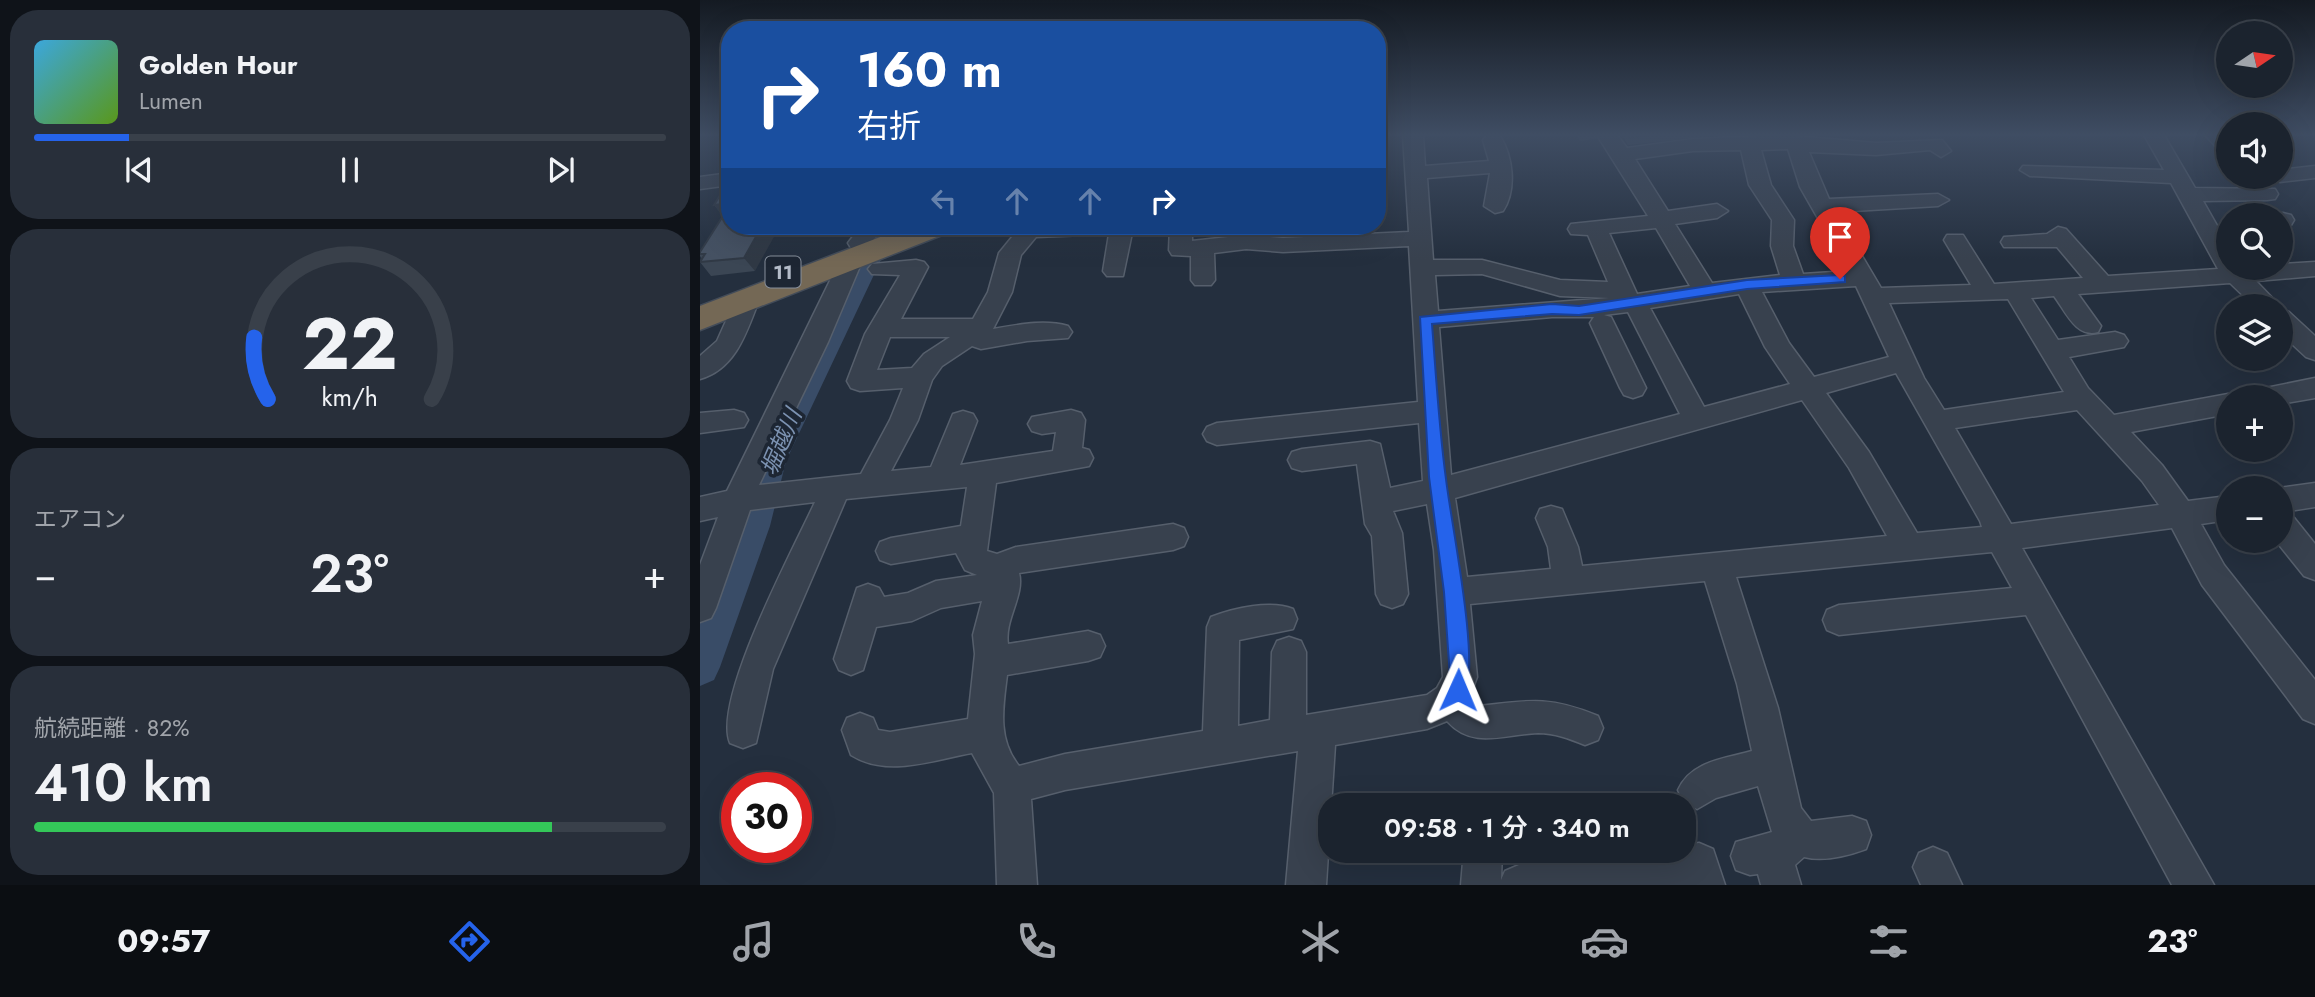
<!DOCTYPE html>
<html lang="ja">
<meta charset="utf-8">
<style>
:root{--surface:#1b232e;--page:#282f3a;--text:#f1f3f6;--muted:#a0a4aa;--line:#39404a;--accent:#2563eb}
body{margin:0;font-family:Jost,"Noto Sans JP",sans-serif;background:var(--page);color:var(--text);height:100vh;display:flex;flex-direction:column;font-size:26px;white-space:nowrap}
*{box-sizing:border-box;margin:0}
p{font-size:23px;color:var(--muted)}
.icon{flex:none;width:38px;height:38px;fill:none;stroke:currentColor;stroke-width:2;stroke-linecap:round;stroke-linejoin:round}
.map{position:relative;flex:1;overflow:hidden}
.panel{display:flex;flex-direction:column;gap:10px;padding:10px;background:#0f1319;width:700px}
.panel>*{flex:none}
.top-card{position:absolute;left:21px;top:21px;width:665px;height:214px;border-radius:28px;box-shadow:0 7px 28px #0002,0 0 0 2px var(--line);background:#1a4fa0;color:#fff;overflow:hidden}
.needle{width:46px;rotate:77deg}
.fabs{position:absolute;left:1516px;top:21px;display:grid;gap:14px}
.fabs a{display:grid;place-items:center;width:77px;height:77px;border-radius:50%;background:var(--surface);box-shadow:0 7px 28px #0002,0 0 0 2px var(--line);font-size:35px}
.speed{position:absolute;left:21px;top:772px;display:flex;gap:14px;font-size:35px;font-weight:700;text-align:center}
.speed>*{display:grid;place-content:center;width:91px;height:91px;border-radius:50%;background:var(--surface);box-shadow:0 7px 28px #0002,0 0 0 2px var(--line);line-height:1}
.speed .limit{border:10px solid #d22;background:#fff;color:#111}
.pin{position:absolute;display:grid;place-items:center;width:60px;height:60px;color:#fff;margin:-72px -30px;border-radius:50% 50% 50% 0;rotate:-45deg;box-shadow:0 0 7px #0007}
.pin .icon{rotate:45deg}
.me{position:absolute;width:77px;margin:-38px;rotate:1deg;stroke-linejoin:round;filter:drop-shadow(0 0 5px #0008)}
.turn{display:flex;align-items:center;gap:24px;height:147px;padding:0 21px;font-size:32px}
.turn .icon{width:91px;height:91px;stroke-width:2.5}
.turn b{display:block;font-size:49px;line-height:60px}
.lanes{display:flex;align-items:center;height:66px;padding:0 21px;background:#0003;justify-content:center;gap:35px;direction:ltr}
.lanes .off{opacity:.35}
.big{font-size:52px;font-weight:600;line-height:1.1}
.panel .tile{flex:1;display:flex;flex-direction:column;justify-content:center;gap:10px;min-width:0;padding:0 24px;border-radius:28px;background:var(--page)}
.panel .dial{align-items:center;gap:0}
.dial svg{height:182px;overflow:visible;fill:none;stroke:var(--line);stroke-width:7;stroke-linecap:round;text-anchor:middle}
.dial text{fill:var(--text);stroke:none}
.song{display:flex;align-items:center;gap:21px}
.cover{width:84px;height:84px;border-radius:10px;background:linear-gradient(135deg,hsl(200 70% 55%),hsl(90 70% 35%))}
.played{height:7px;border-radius:4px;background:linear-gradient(90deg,var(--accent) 15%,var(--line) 15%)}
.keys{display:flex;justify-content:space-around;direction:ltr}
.heat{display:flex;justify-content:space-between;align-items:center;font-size:38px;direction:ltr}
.charge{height:10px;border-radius:5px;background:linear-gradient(90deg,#34c759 82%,var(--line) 0)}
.trip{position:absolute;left:618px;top:793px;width:378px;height:70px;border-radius:28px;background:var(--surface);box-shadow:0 7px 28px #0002,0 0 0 2px var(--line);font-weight:600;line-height:70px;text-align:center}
.tab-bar{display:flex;height:112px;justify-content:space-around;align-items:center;background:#0b0e12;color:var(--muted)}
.tab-bar .icon{width:49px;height:49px}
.tab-bar .active{color:var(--accent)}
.tab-bar b{font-size:32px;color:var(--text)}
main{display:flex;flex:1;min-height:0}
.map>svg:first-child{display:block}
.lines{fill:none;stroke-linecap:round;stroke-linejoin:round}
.river{fill:#394c67;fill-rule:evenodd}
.minor-casing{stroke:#565f6c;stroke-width:3}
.highway-casing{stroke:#434c59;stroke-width:3}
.minor{fill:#38414e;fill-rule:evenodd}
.highway{fill:#746855;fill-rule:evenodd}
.wall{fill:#3b4654}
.shaded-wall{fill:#303945}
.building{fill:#455162;stroke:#303945;stroke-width:2}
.route{fill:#2563eb;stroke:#184099;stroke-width:2}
.labels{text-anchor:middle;stroke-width:7;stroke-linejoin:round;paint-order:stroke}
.shield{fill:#1d2633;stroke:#878f9c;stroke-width:2}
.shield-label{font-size:19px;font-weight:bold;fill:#b4bcc9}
.water-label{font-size:23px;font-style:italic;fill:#7c92b1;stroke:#1d2633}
</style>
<main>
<section class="panel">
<div class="tile">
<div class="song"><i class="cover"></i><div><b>Golden Hour</b><p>Lumen</p></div></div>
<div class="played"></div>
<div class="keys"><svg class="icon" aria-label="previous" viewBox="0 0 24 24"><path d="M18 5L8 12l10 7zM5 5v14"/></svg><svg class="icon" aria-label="pause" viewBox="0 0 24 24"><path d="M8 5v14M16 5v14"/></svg><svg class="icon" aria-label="next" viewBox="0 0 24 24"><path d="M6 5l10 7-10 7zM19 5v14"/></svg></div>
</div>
<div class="tile dial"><svg viewBox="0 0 100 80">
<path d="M14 69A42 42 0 1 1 86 69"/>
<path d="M14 69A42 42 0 0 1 8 42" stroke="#2563eb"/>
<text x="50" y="56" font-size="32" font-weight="700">22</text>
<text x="50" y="72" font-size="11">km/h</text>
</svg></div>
<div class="tile"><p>エアコン</p>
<div class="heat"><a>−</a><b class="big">23°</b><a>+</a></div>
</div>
<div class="tile"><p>航続距離 · 82%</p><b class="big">410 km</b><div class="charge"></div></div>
</section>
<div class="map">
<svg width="1615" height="885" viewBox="0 0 1615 885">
<rect width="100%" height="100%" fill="#242f3e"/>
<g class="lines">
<path class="river" d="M171,226H197L86,461L70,526L20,667L14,680L0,686V615L34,526L52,461Z"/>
<g class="minor-casing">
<path id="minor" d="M703,135H723L725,166L789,161L783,140L787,135L800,136C813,156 817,190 803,211L795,213L784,206L790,173L727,178L733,260H782L860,280L908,282L888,235L871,234L868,229L871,224L948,216L897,135H917L927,148L993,139L1083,135L1176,143L1242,140L1251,151L1241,157L1230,150L1176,155L1109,152L1129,199L1238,194L1249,200L1238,206L1136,212L1181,288L1271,285L1244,240L1247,235H1263L1294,284L1383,278L1357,247H1304L1301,242L1304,237L1347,234L1358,227L1366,229L1408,276L1518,269L1471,183L1330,176L1320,170L1323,166L1464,170L1444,135H1464L1495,188L1575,189L1578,194L1575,199L1567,200L1503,201L1528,245V268H1580V264L1615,262V276L1556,281L1580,306H1554L1530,283L1378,294L1401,326L1398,332C1376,338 1366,312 1354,296L1331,298L1358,340L1415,332L1424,335L1428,341L1424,347L1369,357L1388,388L1414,415L1528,394L1538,397H1528V414L1431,432L1462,465L1488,501L1528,496V520L1501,524L1524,565L1615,680V724L1603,719L1502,585L1472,528L1322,548L1514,885H1472L1326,615L1139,635L1127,630L1123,620L1127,610L1139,605L1312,588L1292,552L1036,577L1078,708L1101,808L1111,821L1152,816L1166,821L1171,835L1166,849C1147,856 1124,862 1104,857L1095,865L1101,885H1061L1058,874L1050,875L1036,870L1031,856L1036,842L1072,832L1058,786L1016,798L997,809L984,803L978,790C991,761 1024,759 1052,751L1037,684L1005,581L770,604L777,677L770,696L779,706C830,700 850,696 898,716L903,728L898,740L885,745C870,739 855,733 838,733C804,734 773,750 747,721L727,729L635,745L626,885H586L598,751L365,790L331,799L337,885H297L294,793L272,753C232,760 188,778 151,755L142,730L147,718L160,713L173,718L178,730L190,732L268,719L275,654L273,635L282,601L241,608L212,621L176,627L163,670L151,675L139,670L134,659L157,588L168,584L179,588L184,597L208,593L236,581L277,575L265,570L256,553L191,564L180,560L176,551L180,542L191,538L261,526L267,487L146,499L73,669L56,743L43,748L30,743C12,700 94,548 115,502L50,510L16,608L11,618L0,622V565L18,517L0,521V497L27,491L143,254H159L163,259L128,342L59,485L161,474L190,420L203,388L160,391L151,388L147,381L165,334L200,275L172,274L168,269L172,264L216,260L224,262L228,267L201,319H273L288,292L299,253L321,226H464L453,233H432L423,276H407L403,271L409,234L336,237L321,255L312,292L293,329C317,325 344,319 368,326L372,332L368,338L327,341L281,349L272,346L242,366L232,380L218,420L191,471L231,467L253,414L263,411L273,414L277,421L260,465L353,451L356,432L342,434L332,431L328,424L332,417L371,410L381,413L385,420L382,448L389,450L393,458L389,466L296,483L287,551L297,554L316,547L473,524L484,528L488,537L484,546L473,550L319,573C325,595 304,620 308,644L388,631L400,635L405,646L400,657L388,661L307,675C303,707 297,739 319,766L365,754L503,731L507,627L511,617C534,608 570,600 593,609L597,619L593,629L539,640L538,726L570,720L572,652L577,641L589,637L601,641L606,652V715L727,695L737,688L743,677L734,550L727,504L693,511L702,533L708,594L703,604L692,608L681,604L676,594L672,536L665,524L657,464L602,471L592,468L588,460L592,452L602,449L670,441L680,444L690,488L723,481L719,423L517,445L507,441L503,434L507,427L517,423L718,402L709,246L583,252L546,249L514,253L515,280L511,285H495L491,280V256L472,255L469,250L470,226H492V241L546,235L583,238L709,232ZM1088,149L1100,187L1148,271L1103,274L1093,246L1094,220L1071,185L1061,150ZM1041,150L1049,185L1072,220L1071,246L1080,275L1012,283L975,224L1017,218L1028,211L1017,204L968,211L935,159L993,151ZM956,228L990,286L937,294L909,233ZM782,274L860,296L909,298L738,311L735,275ZM1156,286L1189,357L1114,377L1089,343L1062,292ZM1039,294L1065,347L1090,384L1004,407L950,308ZM1308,299L1364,392L1244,410L1224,378L1189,303ZM928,312L980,414L751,475L739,327L852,317H894L890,323L920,388L924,395L933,398L942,395L946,388L914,323L911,317L904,315ZM190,337H250L224,354L212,368L177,370ZM1196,373L1280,521L1282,527L1217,533L1169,452L1126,393ZM1102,400L1149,468L1187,536L882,566L878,547L862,509L851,506L840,509L836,518L848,547L851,569L767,577L755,498ZM1377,410L1442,481L1459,505L1311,524L1255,428Z
M1505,135H1527L1528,154L1521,152Z
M1615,166V178L1580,182L1570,177H1580V170Z
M30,173V185L0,189V177Z
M1583,213L1591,215L1594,220L1591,225L1580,227V215H1572Z
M161,226H183C174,239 168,252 151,248L148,243Z
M47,292L56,294L59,300C47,331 36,369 0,379V356L17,341L38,294Z
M1580,310L1589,312L1615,336V360L1606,357L1580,333Z
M1615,378V398L1580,404V397H1552L1556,390Z
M34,410L44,413L48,420L44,427L0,433V413Z
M1615,483V507L1583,512L1591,514L1615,544V580L1604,576L1576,541H1580L1579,488Z
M999,843L1013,849L1025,885H761L764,850H802L801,880L805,871L819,865L940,850H984V845Z
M1233,847L1247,853L1262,885H1221L1213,867L1219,853Z"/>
</g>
<g class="highway-casing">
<path id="highway" d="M209,226H251L247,233L0,330V306Z"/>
</g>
<use href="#minor" class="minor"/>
<use href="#highway" class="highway"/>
</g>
<path class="wall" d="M876,135H897L896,139L880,141Z
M922,135H1020L928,145Z
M30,179L55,271L11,276L0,262L2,259L0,256V252L23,216L14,205Z"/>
<path class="shaded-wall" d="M30,203V218H25L14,205Z
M62,226H80L55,271L44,258Z"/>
<path class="building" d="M927,135H950L929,138Z
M30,179V203L14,205Z
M30,205V226H62L44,258L0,262L5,254H0V252Z"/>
<linearGradient id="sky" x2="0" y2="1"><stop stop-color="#141a22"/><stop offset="0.52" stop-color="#3f4d63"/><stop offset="1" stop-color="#3f4d63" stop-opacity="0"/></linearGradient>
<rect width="1615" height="259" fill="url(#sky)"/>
<path class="route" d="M1140,275L1145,276V282L1047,289L879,315L852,314L732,324C736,375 739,428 746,479C751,523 780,661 765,696L758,699L751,696L748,690L750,677L744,592L729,477L720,317L852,304L879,306L1047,280Z"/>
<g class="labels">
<rect class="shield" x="65.5" y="256.5" width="35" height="31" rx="5"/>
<g class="shield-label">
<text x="83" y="279">11</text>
</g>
<g class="water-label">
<text transform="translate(81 442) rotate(-67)" y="8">堀越川</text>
</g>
</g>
</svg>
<div class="fabs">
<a><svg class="needle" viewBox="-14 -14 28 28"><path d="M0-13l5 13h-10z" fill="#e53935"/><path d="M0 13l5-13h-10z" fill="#a0a4aa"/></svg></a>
<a><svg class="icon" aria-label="sound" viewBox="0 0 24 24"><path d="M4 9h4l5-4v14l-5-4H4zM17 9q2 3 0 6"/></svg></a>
<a><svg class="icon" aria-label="search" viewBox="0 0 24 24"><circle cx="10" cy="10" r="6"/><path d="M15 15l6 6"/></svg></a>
<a><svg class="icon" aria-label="layers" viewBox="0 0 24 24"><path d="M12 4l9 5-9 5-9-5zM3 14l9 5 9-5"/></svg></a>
<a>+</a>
<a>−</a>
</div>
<div class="speed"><div class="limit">30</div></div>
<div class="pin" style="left:1140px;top:279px;background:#d93025"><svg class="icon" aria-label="arrive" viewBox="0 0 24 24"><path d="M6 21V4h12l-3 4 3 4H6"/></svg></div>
<svg class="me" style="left:758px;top:690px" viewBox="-20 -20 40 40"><path d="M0-17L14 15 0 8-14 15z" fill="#2563eb" stroke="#fff" stroke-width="4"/></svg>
<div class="trip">09:58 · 1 分 · 340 m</div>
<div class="top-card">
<div class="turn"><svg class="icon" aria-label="right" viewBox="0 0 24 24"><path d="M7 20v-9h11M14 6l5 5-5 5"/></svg><div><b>160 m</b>右折</div></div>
<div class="lanes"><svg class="icon off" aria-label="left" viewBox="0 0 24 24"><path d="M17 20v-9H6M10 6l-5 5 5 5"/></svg><svg class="icon off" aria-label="ahead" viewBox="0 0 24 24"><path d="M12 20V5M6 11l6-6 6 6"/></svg><svg class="icon off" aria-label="ahead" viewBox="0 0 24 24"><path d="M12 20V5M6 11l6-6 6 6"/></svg><svg class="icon" aria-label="right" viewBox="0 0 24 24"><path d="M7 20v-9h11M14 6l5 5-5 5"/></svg></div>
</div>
</div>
</main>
<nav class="tab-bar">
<b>09:57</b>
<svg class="icon active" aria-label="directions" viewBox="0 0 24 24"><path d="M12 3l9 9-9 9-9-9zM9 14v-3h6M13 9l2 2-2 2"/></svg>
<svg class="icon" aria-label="music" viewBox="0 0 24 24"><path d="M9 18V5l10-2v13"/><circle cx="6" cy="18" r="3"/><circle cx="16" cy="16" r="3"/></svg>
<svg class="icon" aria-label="phone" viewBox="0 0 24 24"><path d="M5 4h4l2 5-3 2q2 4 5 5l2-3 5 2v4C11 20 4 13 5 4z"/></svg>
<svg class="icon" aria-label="climate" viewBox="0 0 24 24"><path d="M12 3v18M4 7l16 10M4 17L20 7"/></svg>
<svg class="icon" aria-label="car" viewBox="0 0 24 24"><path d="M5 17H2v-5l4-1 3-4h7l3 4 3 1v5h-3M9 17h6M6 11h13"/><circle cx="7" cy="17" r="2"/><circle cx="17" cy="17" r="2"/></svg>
<svg class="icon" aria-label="filters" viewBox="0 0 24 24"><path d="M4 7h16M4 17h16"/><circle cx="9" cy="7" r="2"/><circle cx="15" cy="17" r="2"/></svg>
<b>23°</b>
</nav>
